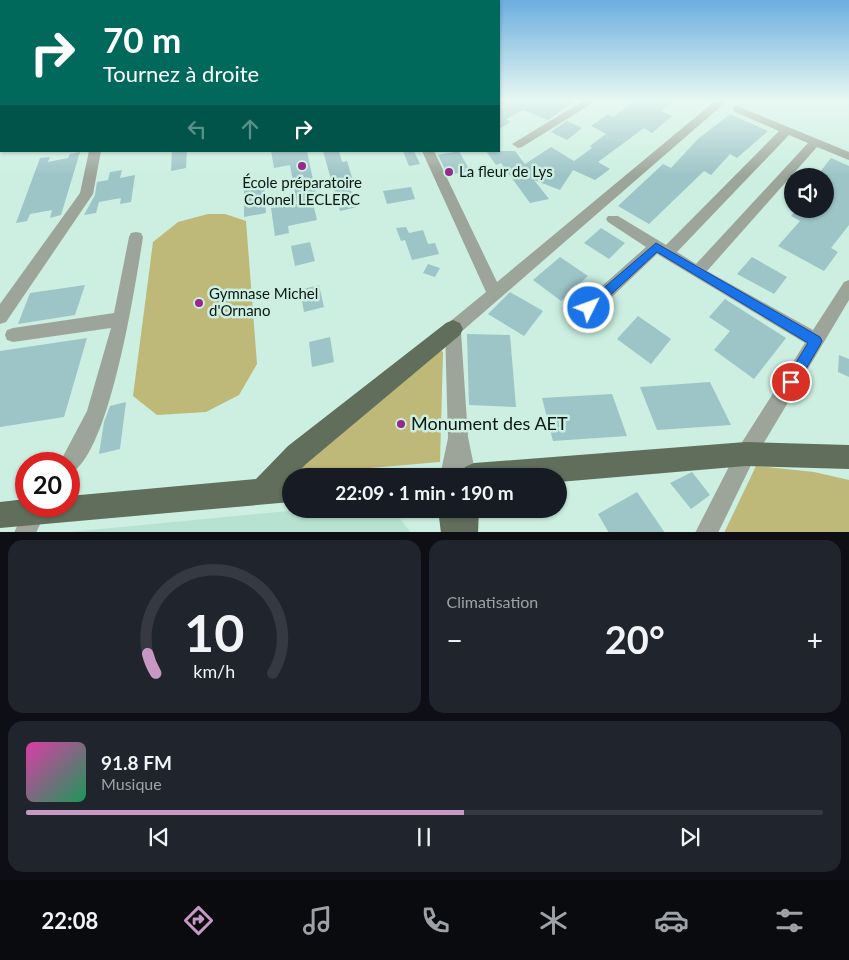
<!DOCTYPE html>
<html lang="fr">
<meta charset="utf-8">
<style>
:root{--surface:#171b24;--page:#20242c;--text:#f1f3f6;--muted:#9ea1a6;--line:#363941;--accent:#c898c5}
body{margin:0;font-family:Lato,sans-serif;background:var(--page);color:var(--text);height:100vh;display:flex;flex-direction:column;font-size:19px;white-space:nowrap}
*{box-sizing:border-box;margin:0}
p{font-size:16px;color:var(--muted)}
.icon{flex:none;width:28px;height:28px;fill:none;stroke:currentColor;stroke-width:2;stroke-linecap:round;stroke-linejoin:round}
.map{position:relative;height:532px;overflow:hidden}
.panel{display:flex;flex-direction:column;gap:8px;padding:8px;background:#0d0f14;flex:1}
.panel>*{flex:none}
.banner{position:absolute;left:0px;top:0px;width:500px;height:152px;box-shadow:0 1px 4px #0004;background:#00695c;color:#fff;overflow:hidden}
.tools{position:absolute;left:784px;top:168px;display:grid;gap:10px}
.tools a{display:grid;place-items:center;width:50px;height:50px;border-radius:50%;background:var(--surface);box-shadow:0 1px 4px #0004;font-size:25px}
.speed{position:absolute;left:15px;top:452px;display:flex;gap:10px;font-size:25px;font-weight:700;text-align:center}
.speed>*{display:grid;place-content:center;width:65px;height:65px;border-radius:50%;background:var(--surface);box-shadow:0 1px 4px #0004;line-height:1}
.speed .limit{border:8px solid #d22;background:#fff;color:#111}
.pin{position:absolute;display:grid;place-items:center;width:42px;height:42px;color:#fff;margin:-21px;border:2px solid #fff;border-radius:50%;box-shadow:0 1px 5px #0007}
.me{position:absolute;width:55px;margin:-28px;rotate:48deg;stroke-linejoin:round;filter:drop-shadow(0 0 4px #0008)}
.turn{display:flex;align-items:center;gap:18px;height:105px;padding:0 20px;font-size:22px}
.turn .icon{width:65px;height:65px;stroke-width:2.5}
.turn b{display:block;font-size:35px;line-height:42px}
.lanes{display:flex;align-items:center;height:48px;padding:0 20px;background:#0003;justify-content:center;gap:25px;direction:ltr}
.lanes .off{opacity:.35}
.big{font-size:38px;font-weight:700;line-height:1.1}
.panel .tile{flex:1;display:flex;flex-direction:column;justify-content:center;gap:8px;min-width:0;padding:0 18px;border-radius:15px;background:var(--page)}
.panel .dial{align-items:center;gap:0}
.dial svg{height:130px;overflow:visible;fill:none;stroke:var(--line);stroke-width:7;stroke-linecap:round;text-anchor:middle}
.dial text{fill:var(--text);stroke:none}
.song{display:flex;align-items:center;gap:15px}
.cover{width:60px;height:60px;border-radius:8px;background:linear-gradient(135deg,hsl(320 70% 55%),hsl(150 70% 35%))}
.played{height:5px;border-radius:2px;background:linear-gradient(90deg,var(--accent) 55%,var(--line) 55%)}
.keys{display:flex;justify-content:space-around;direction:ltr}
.heat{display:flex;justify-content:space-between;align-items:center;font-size:28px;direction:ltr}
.panel .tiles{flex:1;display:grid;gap:8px;grid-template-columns:1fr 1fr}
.tile:last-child{grid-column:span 2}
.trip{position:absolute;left:282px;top:468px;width:285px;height:50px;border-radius:25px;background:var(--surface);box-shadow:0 1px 4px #0004;font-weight:700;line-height:50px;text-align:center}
.tabs{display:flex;height:80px;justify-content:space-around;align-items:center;background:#090b0e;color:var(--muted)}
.tabs .icon{width:35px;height:35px}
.tabs .on{color:var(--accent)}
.tabs b{font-size:22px;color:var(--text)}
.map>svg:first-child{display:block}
.built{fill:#b7e2d1}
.green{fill:#beb879}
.building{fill:#9dc4c7}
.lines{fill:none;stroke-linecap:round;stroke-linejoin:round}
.minor{fill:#9da59a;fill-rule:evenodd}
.major{fill:#616e5b;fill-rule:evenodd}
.route{fill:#1a73e8;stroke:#114b97}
.poi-dot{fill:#962989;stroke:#ccefe1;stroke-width:2}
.labels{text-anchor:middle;stroke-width:5;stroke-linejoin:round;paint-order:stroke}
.poi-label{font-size:15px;fill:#0a1713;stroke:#ccefe1;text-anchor:start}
.near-poi-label{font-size:18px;fill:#0a1713;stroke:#ccefe1;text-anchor:start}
</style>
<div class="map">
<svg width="849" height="533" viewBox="0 0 849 533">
<rect width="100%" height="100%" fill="#ccefe1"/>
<path class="built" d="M309,509H393L410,532H70Z"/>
<path class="green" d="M208,214H225L246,221L257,364L239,395L206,412L157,415L133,396L153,242L178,222Z
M437,347L443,352L440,462L300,474L297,465Z
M756,466L814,472L849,480V532L724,533Z"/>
<path class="building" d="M511,101H575L548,120L523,110L506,119L511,122L499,129V109Z
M635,101H675L661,111L672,116L652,133L644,128L598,162L610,169L595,180L573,170L560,190L534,180L549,199L530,203L501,163L496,165L486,151H515L525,164L551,147L574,161L592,148L590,146L606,134L591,126L608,114L613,117Z
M730,114L768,131L737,158L730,154L711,175L704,171L649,224L618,206L663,164L671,168L698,139Z
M567,121L582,128L567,140L551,132Z
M172,151H187L186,168L171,171Z
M271,151H307L316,194L311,195L317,220L288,226L289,233L275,236L271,208L297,204L290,165L274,168Z
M323,151H339L342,162L347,161L354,184L349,185L357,207L340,211Z
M403,151H414L420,164L409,166Z
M459,151L470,171L448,175L438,155Z
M80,152L61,215L50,218L52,210L30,214L27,221L16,223L40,158L50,157L48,162L68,158L70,154Z
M831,158L849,166V225L831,248L838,252L824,271L778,246L800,221L791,216L797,209H825V176H817Z
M122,170L120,178L135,175L131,202L120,204L121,198L99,202L96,213L84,215L95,195L97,182L108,180L110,172Z
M264,184L266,213L244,217V188Z
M411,187L415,199L387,204L383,191Z
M406,227L409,233L423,230L428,244L435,243L439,254L412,260L405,240L401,241L396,228Z
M601,228L625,243L609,259L584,243Z
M310,242L315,261L295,266L291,246Z
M560,257L588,276L561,301L533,280Z
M752,257L787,277L774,294L737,274Z
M428,264L440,268L435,277L423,273Z
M85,285L75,315L18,324L30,293Z
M319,285L324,307L304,312L300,290Z
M510,292L543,311L524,336L488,314Z
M725,299L786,338L754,379L714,350L730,331L709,317Z
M638,316L671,339L651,364L617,339Z
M467,334L510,335L516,407L469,405Z
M330,337L334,362L312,367L309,342Z
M87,338L64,417L0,427V351Z
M839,355L849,359V377L838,372Z
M710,382L731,425L657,430L640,387Z
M612,394L627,436L553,441L542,398Z
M126,402L120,449L99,454L104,422L110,406Z
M692,472L710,495L691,509L670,483Z
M637,492L665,533H609L598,514Z"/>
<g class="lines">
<path class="minor" d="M499,101H509L499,107Z
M583,101H596L522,147L518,148L512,144Z
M715,101H727L461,332L468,437L476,476H440L448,438L445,329L447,324L486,292L422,151H434L497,282Z
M737,106L849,152V160L817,147L707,271L813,330L844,282L849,280V300L753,461L718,533H695L739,447L805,343L657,254L595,313L589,315L583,313L581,308L583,303L646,247L608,222L606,219L608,216H618L666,245L779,131L733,111V107ZM789,135L808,143L696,264L677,252Z
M89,151H101L93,194L6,322L0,324V304L80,193Z
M136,232L141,233L143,237C136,281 110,457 69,474V464H59L87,411L111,328L13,342L7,340L5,335L7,330L13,328L114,313L129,237L131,233Z
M26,506L48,507L36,533H14Z"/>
<path class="major" d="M453,320L460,323L463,329L460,335L306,464L294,476H291V502L0,528V502L26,499V506H69V496L256,479L288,446L446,323Z
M746,442L849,445V469L746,466L559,482V476H461L465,467L474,463Z
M438,509H479L478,533H441Z"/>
</g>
<linearGradient id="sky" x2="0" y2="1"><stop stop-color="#6caee0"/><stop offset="0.57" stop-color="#e8f8f2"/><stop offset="1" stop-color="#e8f8f2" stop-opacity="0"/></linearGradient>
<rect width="849" height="176" fill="url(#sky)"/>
<path class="route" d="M656,243L820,337L822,341L820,345L796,386L791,388L786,386L784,382L808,343L657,252L593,311H585L583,308L585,304Z"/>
<g class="poi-dot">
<circle cx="302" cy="166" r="5"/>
<circle cx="449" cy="172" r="5"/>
<circle cx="199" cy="303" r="5"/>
<circle cx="401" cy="424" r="5"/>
</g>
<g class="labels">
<g class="poi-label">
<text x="459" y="177">La fleur de Lys</text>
<text x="302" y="188" text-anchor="middle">École préparatoire<tspan x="302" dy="17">Colonel LECLERC</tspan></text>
<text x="209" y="299">Gymnase Michel<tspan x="209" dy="17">d'Ornano</tspan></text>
</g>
<g class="near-poi-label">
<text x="411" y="430">Monument des AET</text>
</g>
</g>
</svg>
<div class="tools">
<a><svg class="icon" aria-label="sound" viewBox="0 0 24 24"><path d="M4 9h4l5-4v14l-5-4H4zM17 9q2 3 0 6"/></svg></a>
</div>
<div class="speed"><div class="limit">20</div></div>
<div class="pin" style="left:791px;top:382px;background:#d93025"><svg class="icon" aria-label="arrive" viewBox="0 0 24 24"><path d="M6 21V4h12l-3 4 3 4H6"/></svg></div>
<svg class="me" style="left:589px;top:308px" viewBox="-20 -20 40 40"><circle r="17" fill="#1a73e8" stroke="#fff" stroke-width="3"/><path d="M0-11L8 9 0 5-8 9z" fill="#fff"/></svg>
<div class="trip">22:09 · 1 min · 190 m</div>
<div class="banner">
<div class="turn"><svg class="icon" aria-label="right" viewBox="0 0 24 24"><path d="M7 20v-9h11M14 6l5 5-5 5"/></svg><div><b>70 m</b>Tournez à droite</div></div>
<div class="lanes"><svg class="icon off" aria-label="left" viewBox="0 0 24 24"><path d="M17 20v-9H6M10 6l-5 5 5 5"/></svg><svg class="icon off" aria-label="ahead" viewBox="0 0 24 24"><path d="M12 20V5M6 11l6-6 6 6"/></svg><svg class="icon" aria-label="right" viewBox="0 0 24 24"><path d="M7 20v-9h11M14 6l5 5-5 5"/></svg></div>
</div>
</div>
<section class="panel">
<div class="tiles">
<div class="tile dial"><svg viewBox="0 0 100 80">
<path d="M14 69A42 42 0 1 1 86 69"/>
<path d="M14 69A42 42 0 0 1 9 57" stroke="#c898c5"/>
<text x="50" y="56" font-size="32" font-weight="700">10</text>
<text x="50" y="72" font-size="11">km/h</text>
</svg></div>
<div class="tile"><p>Climatisation</p>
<div class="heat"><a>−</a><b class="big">20°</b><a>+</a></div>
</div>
<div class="tile">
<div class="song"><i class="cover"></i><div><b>91.8 FM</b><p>Musique</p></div></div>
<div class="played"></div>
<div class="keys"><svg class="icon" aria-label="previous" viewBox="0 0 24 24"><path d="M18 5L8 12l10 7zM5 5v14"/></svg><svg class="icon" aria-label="pause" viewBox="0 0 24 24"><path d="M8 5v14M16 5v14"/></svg><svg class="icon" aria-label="next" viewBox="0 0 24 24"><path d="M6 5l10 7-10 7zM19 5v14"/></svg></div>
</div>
</div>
</section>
<nav class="tabs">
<b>22:08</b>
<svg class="icon on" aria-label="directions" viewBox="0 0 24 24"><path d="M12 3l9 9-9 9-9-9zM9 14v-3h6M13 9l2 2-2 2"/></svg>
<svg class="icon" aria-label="music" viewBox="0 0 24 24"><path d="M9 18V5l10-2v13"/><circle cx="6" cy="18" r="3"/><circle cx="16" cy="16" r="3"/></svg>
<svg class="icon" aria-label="phone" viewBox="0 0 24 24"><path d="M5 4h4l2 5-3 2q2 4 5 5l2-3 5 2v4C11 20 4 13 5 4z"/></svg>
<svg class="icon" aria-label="climate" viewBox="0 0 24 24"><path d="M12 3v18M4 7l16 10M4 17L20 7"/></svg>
<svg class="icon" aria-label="car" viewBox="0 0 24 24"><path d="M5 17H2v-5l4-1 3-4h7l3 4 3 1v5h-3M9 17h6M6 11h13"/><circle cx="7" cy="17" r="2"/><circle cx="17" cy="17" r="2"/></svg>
<svg class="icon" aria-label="filters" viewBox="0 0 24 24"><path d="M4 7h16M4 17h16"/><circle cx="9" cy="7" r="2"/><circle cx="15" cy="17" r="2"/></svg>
</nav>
